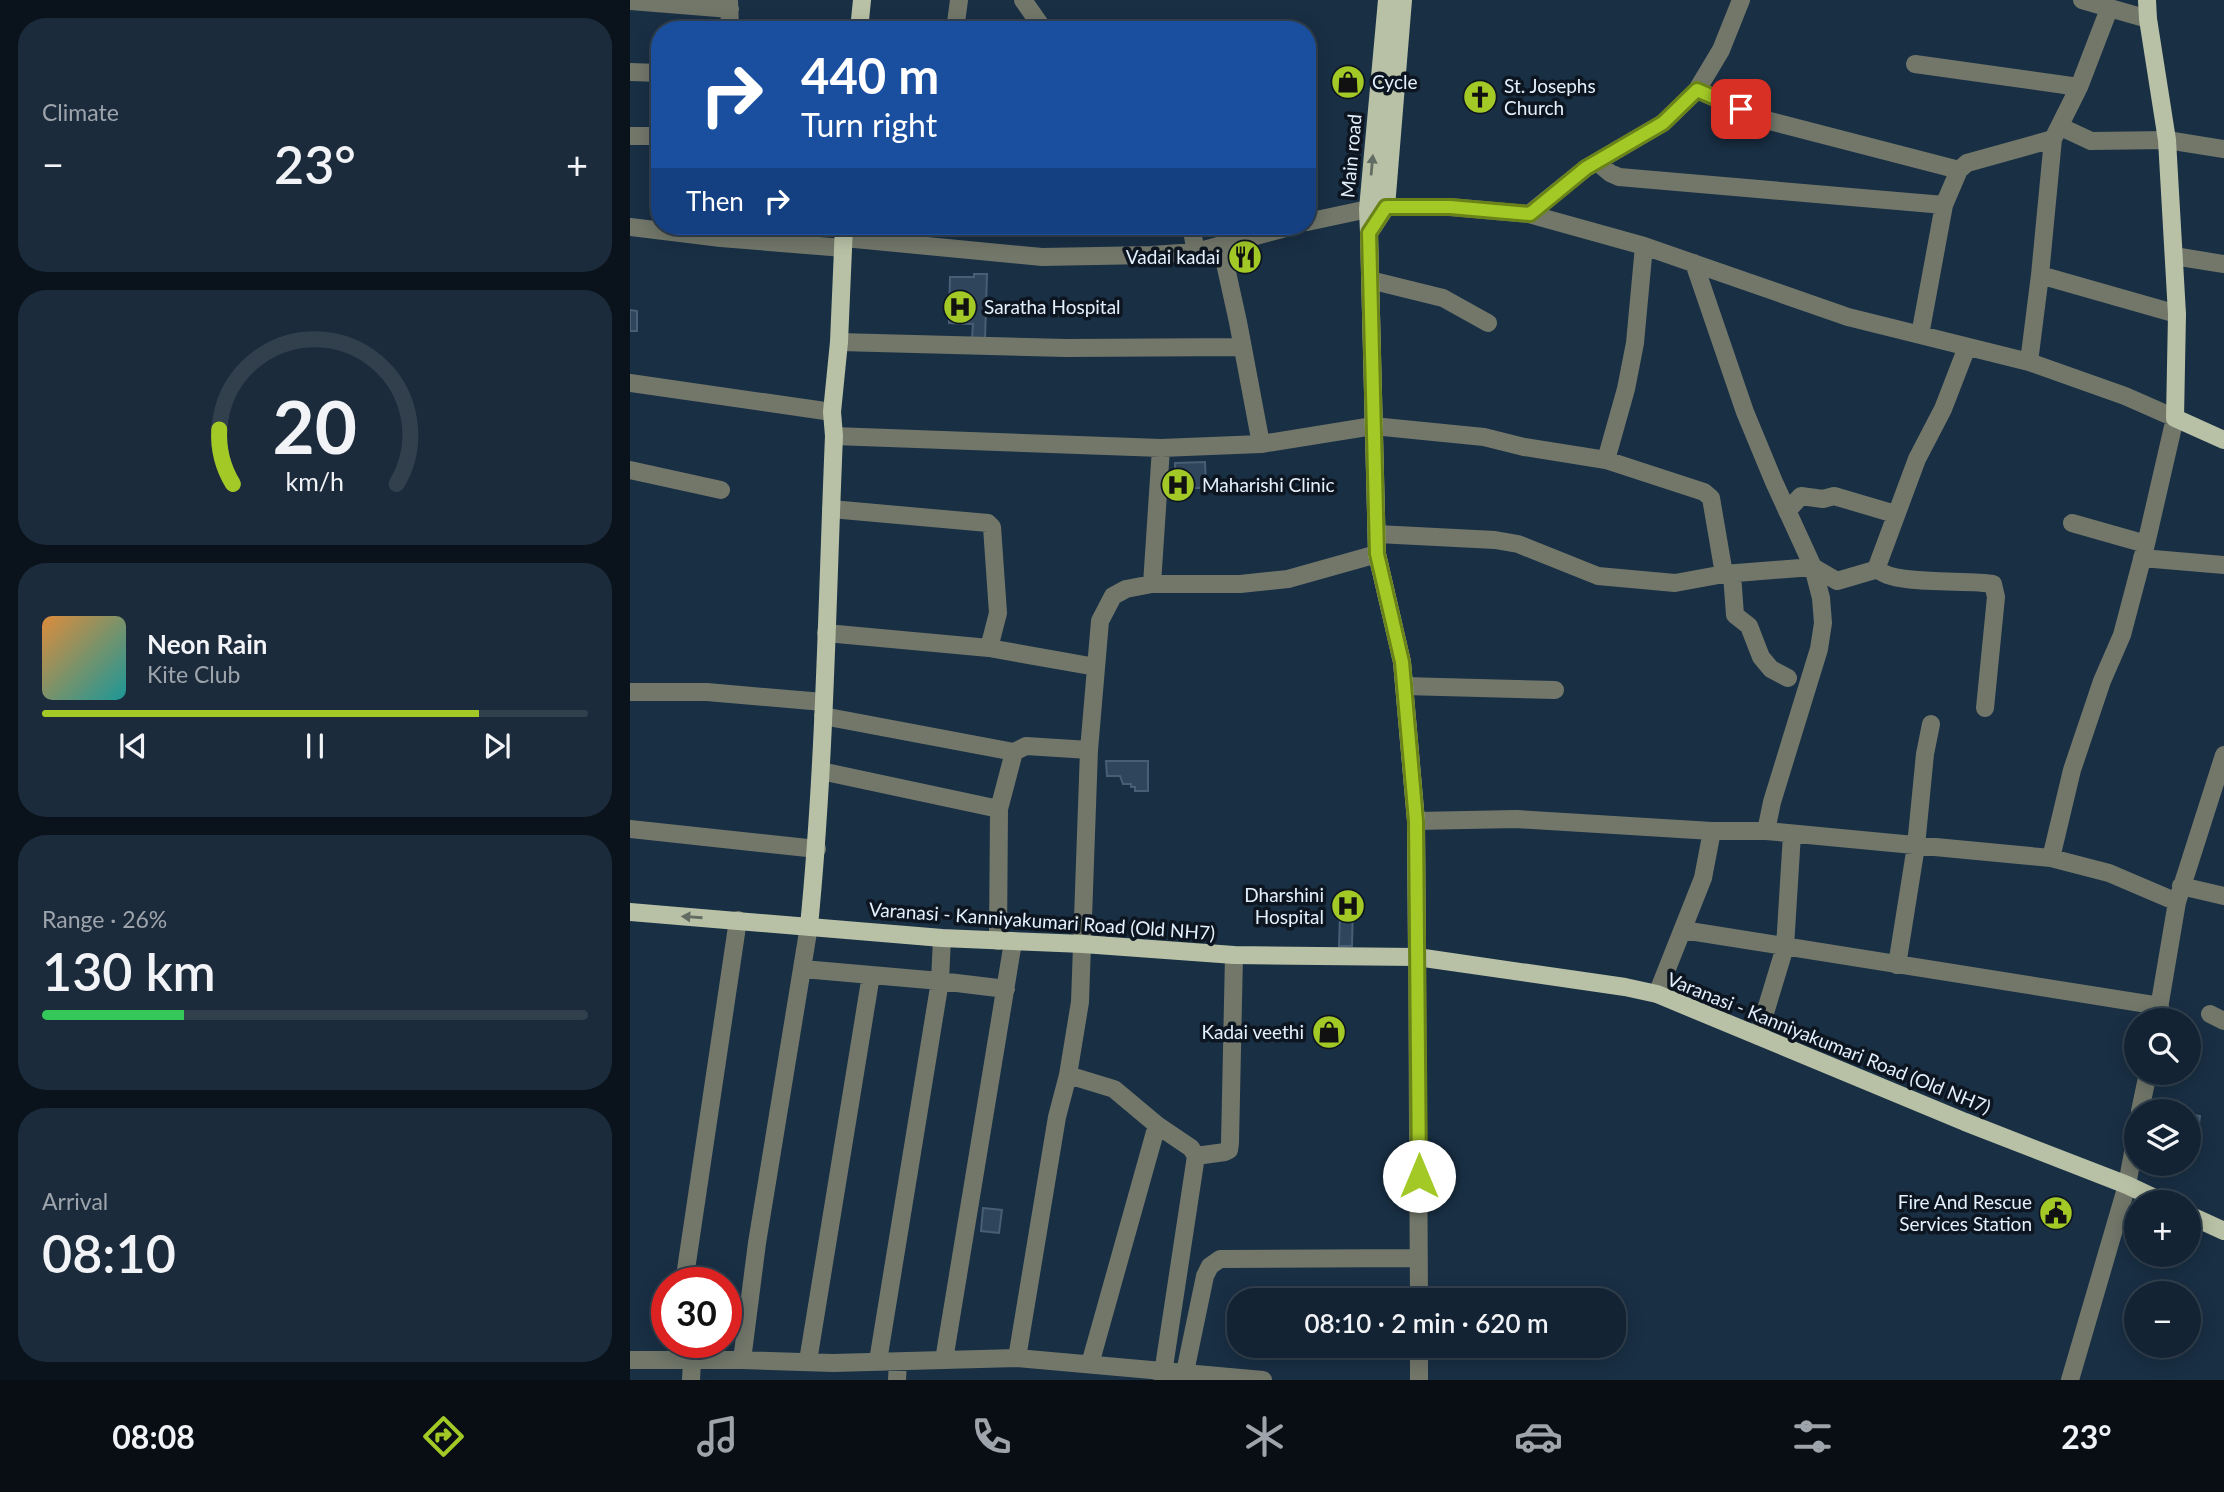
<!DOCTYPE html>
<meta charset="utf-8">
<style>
:root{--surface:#132333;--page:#1c2b3b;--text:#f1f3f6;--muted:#9da4ac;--line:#32404e;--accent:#a3c927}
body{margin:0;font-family:Lato,sans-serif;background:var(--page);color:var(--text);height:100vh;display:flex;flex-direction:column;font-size:26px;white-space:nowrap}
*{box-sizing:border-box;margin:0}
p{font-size:23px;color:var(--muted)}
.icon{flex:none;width:38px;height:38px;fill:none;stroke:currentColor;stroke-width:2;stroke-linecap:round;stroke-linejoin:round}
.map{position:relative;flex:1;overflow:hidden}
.side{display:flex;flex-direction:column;gap:18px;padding:18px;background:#0a131c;width:630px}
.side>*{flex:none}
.guide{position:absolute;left:21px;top:21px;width:665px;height:214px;border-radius:28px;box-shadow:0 4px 18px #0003,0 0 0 2px var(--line);background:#1a4fa0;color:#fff;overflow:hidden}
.buttons{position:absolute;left:1494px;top:1008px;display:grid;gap:14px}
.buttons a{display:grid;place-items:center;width:77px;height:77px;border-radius:50%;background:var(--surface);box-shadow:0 4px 18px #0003,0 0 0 2px var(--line);font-size:35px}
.speed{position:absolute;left:21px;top:1267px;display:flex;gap:14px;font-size:35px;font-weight:700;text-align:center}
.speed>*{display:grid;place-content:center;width:91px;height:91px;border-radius:50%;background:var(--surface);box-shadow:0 4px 18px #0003,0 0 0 2px var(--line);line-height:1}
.speed .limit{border:10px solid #d22;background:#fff;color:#111}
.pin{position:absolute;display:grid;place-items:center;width:60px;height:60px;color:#fff;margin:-30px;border-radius:14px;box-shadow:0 4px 10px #0006}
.me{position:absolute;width:77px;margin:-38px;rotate:0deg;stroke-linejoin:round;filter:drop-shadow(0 0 5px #0008)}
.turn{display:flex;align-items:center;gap:24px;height:147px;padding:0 35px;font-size:32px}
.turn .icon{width:91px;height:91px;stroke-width:2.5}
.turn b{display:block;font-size:49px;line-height:60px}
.then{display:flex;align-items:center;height:66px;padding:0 35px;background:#0003;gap:14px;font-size:26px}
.big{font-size:52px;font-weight:600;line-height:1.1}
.side .card{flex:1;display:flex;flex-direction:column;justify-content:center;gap:10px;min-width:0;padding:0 24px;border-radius:28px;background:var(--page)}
.side .dial{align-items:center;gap:0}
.dial svg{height:182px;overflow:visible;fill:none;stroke:var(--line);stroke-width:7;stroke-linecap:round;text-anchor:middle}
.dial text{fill:var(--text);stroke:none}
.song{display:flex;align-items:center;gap:21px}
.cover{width:84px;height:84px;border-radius:10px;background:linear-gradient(135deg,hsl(30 70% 55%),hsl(180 70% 35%))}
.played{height:7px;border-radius:4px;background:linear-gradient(90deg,var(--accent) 80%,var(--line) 80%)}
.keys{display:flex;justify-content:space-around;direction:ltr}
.heat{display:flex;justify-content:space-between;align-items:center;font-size:38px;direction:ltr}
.charge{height:10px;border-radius:5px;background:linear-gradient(90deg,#34c759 26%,var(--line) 0)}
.trip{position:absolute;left:597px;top:1288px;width:399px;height:70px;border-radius:28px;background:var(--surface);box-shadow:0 4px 18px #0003,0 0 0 2px var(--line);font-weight:600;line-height:70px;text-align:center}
.tabs{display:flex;height:112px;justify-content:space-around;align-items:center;background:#080e14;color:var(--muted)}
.tabs .icon{width:49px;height:49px}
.tabs .selected{color:var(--accent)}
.tabs b{font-size:32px;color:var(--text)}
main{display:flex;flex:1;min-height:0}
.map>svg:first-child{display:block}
.building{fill:#2e455b;stroke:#475e75;stroke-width:2}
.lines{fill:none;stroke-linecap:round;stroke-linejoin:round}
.minor{stroke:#72776a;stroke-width:18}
.major{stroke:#b8c1a5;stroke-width:18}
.oneway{fill:#626c62}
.route-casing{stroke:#6a8319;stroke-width:18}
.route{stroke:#a3c927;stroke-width:12}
.labels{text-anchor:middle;stroke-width:7;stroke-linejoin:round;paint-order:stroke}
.poi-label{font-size:19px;fill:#e3f0fe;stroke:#0d1620;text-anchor:start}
.street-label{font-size:19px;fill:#e3f0fe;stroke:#0d1620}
</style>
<main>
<section class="side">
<div class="card"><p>Climate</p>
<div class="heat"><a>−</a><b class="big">23°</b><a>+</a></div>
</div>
<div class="card dial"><svg viewBox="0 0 100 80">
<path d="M14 69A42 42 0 1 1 86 69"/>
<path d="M14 69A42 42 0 0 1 8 45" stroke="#a3c927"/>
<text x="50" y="56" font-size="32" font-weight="700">20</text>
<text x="50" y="72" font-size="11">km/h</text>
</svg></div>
<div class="card">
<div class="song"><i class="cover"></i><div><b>Neon Rain</b><p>Kite Club</p></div></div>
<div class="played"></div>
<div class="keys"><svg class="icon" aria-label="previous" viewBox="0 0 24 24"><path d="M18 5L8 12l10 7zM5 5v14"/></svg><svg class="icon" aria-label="pause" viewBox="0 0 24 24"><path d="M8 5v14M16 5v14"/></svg><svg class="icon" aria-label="next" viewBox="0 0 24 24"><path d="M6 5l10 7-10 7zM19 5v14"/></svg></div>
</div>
<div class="card"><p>Range · 26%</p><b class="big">130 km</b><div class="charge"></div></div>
<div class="card"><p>Arrival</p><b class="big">08:10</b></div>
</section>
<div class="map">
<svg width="1594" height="1380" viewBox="0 0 1594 1380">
<rect width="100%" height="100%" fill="#192f44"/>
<path class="building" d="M344,274H357L355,339H342L343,324L319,323L320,277H344Z
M0,310L7,311V331H0Z
M575,462L576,488H546L545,463Z
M476,761H518V791H505V787H501V784H493L490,776H477Z
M706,903L723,904L722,946H709L710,915H706Z
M1559,1114L1570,1116L1567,1138L1559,1137Z
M353,1208L372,1210L369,1233L351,1231Z"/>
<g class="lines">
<path class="minor" d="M99,0L100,30
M393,0L414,30
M1452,0L1518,19
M0,1L100,9
M325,30L329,0
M1285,64L1449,87
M0,72L30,73
M1067,90L1132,119L1329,170
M1431,127L1461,141L1537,140L1594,149
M0,136H30
M967,162L980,173L989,177L1314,205
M899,214L956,168L1033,123L1067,90L1091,50L1111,0
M677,222L738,209L756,207H820L899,214L1014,246L1218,317L1399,362L1495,396L1545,418L1516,544L1492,635L1472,681L1442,770L1421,858
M561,226L566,252
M0,227L91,238L213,248
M214,238L412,257L521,255L566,252L663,226
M591,245L608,322L631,444
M1544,256L1594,264
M1064,263L1115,412L1144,482L1183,567L1191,598L1193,623L1189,649L1142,802L1136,831
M1410,275L1547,314
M740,280L813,298L858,323
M1290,335L1314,205L1329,170L1337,163L1423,139L1449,87L1479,9
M209,342L436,348L613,347
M1337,347L1313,409L1287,459L1248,564V569C1261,586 1340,579 1363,584L1366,597L1355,708
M1399,362L1410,275L1423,139
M0,383L202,412
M204,436L531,448L631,444L743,426L854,437L894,447L976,460L996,389L1005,343L1014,246
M976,460L1074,492L1081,498L1094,574
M0,470L91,490
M201,509L358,523L362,527L368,613L359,648
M1157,511L1171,496L1193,499L1204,496L1265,514
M1442,523L1516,544
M747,534L865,540L888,544L968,576L1045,583L1094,574L1183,567L1207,581L1248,569
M1512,558L1594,565
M1102,574L1105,615L1119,626L1131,657L1141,669L1158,678
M522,584H610L658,579L747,554
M196,633L359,648L466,667
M774,686L925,690
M0,692H77L193,702
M193,716L384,752
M191,771L369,809
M786,821L886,819L1082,831H1136L1421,858L1479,873L1547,902
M0,829L187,849
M1551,886L1594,896
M1053,930L1530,1006
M368,941L369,809L384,752L396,746L459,750
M787,957L789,1300
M1267,965L1286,846L1295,754L1301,724
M173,969L310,981L376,989
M1027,994L1073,878L1082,831
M1580,1014L1594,1021
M1527,1020L1547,902L1594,755
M1128,1036L1155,947L1162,834
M438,1075L484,1089L527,1125L561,1148L566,1156L532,1380
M1510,1111L1518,1073
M566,1156L595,1152L599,1150L600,1143L604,955
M54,1283L108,920
M387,1358L427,1117L438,1075L450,1002L459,750L470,621L483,596L496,589L522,584L531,448
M0,1360H112L203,1363L387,1358L633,1380
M112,1360L127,1243L179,926
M314,1360L383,942
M178,1361L241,975
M248,1361L310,981L312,938
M460,1364L527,1125
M555,1372L575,1276L580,1266L590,1259L789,1258
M61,1380L62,1361
M267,1380L268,1362
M789,1380V1346
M1440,1380L1497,1185L1507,1131"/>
<path class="major" d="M773,0L756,207L739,233L747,554L772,662L786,821L787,957
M1517,0L1518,19L1537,140L1547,314L1545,418L1594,440
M229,30L232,0
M739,233L738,209L757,0
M0,912L312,938L453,944L604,955L787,957L995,987L1027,994L1335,1122L1497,1185L1533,1202
M179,926C195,763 197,599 204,436L202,412L209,342L214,226
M1559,1215L1594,1231"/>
</g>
<defs><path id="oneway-solid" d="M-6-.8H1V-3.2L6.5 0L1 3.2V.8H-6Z" transform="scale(1.75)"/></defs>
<g class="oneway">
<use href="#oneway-solid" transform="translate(742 165) rotate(-85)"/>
<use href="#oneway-solid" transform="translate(62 917) rotate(-176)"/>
</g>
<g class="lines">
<g class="route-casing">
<path id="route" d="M789,1176L786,821L772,662L747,554L739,233L756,207H820L900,214L956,168L1033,123L1067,90L1111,109"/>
</g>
<use href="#route" class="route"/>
</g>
<defs>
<g id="shop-disc" transform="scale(1.75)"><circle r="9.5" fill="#a3c927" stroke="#0d1620"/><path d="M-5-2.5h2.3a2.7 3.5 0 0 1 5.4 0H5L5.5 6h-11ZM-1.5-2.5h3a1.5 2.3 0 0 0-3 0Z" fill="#111"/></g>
<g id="church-disc" transform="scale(1.75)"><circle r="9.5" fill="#a3c927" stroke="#0d1620"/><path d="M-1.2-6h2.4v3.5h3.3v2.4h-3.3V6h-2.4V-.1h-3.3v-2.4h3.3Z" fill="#111"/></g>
<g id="restaurant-disc" transform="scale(1.75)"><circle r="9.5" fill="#a3c927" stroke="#0d1620"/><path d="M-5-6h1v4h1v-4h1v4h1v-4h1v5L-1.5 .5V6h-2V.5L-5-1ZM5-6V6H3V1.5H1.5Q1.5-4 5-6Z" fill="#111"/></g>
<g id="hospital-disc" transform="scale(1.75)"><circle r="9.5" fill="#a3c927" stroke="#0d1620"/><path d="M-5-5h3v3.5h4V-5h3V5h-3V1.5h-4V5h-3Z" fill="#111"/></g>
<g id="civic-disc" transform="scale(1.75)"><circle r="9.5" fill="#a3c927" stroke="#0d1620"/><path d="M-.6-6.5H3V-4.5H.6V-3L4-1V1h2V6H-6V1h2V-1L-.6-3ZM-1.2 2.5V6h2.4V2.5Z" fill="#111"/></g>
</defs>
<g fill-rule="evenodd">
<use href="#shop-disc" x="718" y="82"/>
<use href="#church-disc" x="850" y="97"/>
<use href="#restaurant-disc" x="615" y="257"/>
<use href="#hospital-disc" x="330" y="307"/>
<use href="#hospital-disc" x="548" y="485"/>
<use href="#hospital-disc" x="718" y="906"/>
<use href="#shop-disc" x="699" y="1032"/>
<use href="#civic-disc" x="1426" y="1213"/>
</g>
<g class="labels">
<g class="poi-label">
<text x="742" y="89">Cycle</text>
<text x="874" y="93">St. Josephs<tspan x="874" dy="22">Church</tspan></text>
<text x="590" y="264" text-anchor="end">Vadai kadai</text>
<text x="354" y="314">Saratha Hospital</text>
<text x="572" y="492">Maharishi Clinic</text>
<text x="694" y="902" text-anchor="end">Dharshini<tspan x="694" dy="22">Hospital</tspan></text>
<text x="674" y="1039" text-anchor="end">Kadai veethi</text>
<text x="1402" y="1209" text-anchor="end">Fire And Rescue<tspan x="1402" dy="22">Services Station</tspan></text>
</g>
<g class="street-label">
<text transform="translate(721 156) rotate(-85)" y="7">Main road</text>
<text transform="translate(412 921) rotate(4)" y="7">Varanasi - Kanniyakumari Road (Old NH7)</text>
<text transform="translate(1199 1043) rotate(22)" y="7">Varanasi - Kanniyakumari Road (Old NH7)</text>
</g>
</g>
</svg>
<div class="buttons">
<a><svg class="icon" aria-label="search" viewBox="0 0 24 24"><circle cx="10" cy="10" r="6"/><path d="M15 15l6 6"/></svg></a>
<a><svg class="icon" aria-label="layers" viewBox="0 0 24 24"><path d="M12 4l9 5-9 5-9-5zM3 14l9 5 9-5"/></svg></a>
<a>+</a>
<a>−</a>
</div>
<div class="speed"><div class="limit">30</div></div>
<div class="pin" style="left:1111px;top:109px;background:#d93025"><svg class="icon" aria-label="arrive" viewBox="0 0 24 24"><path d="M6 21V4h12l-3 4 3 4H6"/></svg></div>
<svg class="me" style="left:789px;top:1176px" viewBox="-20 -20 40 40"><circle r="19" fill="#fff"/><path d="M0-13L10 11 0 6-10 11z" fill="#a3c927"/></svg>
<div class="trip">08:10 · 2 min · 620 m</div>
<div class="guide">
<div class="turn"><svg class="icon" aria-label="right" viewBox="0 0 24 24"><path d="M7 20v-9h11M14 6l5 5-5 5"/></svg><div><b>440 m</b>Turn right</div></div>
<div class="then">Then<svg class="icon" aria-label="right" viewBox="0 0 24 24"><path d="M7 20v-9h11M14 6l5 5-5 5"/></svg></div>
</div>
</div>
</main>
<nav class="tabs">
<b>08:08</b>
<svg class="icon selected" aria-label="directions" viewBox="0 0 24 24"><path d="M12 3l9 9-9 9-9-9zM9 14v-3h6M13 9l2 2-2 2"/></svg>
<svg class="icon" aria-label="music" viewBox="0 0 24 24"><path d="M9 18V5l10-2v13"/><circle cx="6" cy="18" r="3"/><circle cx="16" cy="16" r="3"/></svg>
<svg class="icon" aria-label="phone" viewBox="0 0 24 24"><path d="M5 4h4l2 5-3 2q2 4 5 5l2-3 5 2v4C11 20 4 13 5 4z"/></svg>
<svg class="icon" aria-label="climate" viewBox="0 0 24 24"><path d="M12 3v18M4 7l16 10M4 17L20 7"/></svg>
<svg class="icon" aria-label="car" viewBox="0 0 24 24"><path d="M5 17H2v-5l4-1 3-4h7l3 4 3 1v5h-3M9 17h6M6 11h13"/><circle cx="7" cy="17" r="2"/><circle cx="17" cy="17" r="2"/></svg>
<svg class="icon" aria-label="filters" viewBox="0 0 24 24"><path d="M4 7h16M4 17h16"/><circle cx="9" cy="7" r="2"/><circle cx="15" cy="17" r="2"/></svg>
<b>23°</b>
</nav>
